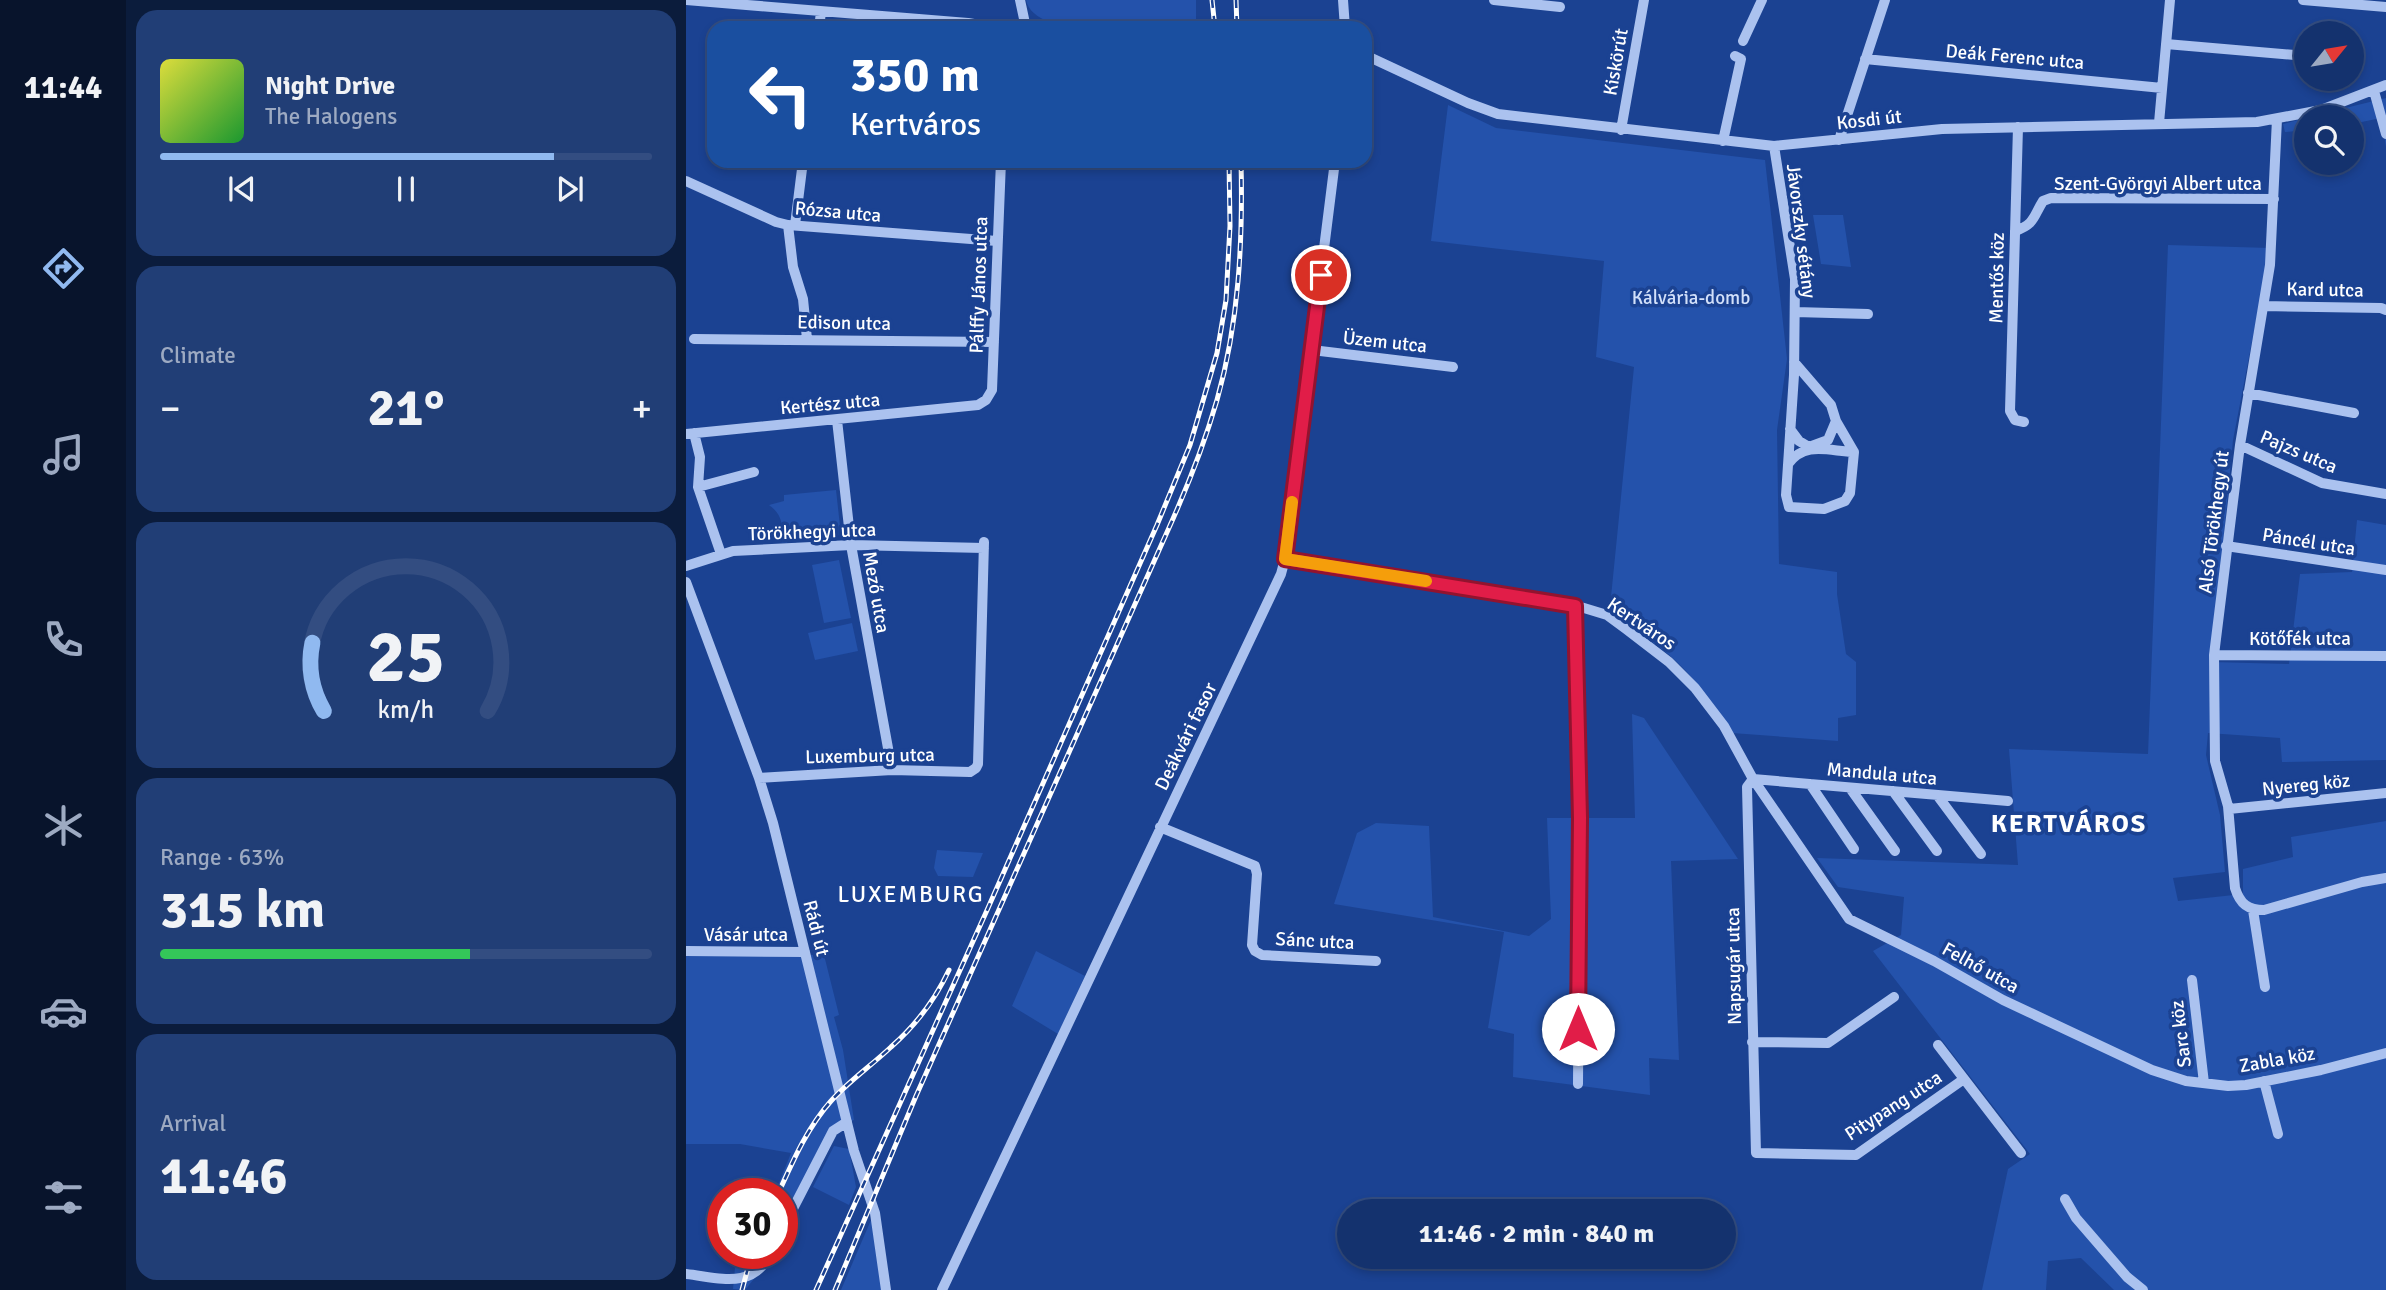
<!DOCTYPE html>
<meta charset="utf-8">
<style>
:root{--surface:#14326e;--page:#213e76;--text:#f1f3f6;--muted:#9daac2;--line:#334d81;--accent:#90b9f0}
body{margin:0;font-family:Signika,sans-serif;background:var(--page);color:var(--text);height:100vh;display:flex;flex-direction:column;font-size:26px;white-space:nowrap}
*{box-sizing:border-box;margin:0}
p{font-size:23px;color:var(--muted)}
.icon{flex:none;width:38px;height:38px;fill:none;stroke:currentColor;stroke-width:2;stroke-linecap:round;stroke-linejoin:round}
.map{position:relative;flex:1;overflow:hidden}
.drawer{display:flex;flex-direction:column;gap:10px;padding:10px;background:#0b1c3c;width:560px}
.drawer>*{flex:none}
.banner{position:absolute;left:21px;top:21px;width:665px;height:147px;border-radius:21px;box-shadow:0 4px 10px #0003,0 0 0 2px var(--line);background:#1a4fa0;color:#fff;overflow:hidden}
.needle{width:46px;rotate:60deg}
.buttons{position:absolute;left:1608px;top:21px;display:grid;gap:14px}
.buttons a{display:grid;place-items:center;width:70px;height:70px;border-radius:50%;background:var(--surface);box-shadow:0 4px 10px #0003,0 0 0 2px var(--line);font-size:35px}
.speed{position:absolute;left:21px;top:1178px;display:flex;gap:14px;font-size:35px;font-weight:700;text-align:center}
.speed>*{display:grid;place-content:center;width:91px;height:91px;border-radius:50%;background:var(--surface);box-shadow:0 4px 10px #0003,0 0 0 2px var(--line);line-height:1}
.speed .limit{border:10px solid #d22;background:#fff;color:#111}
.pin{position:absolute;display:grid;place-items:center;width:60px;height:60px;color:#fff;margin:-30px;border:4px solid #fff;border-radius:50%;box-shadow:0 2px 7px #0007}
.me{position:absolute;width:77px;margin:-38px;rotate:0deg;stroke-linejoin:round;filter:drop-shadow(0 0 5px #0008)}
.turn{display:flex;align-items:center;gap:24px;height:147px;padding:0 28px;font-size:32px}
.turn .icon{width:91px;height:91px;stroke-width:2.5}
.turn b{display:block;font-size:49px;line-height:60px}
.big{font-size:52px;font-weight:700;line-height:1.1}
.drawer .widget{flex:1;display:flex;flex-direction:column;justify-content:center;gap:10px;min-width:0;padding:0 24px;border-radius:21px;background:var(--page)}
.drawer .dial{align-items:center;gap:0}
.dial svg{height:182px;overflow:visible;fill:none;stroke:var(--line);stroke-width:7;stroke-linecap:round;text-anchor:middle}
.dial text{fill:var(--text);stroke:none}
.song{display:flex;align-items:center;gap:21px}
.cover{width:84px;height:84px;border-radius:10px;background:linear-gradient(135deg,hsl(60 70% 55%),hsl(130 70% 35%))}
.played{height:7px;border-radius:4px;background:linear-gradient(90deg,var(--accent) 80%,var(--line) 80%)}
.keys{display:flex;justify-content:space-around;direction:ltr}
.heat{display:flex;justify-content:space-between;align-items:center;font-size:38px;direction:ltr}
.charge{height:10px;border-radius:5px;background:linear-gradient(90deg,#34c759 63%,var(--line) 0)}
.trip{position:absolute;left:651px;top:1199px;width:399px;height:70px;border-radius:35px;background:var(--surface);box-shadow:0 4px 10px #0003,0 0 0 2px var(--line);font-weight:700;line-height:70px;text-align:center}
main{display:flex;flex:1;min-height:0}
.tabs{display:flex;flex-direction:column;width:126px;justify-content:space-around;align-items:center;background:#08142c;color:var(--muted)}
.tabs .icon{width:49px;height:49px}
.tabs .active{color:var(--accent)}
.tabs b{font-size:32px;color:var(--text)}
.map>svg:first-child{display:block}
.green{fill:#2452ab}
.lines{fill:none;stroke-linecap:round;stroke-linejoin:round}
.minor{stroke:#abc2ef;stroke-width:10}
.rail-casing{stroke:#fff;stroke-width:5}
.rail{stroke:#1b4292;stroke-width:2.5;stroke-dasharray:8;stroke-linecap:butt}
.route-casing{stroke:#92132f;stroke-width:18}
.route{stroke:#e11d48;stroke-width:12}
.slow{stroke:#f59e0b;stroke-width:12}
.labels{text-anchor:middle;stroke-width:7;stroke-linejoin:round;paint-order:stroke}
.street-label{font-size:19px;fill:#fff;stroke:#1b4292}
.park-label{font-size:19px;fill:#d2e0fa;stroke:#1b4292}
.quarter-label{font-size:23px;letter-spacing:2px;fill:#fff;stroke:#1b4292}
.district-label{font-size:26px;font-weight:bold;letter-spacing:2px;fill:#fff;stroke:#1b4292}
</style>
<main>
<nav class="tabs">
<b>11:44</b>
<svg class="icon active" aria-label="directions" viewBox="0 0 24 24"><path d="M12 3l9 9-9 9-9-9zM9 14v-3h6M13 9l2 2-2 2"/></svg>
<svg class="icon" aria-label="music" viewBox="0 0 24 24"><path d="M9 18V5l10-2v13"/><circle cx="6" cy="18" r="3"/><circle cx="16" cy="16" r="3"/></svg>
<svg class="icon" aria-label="phone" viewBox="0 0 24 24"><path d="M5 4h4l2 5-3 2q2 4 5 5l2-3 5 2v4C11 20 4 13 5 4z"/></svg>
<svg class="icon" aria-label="climate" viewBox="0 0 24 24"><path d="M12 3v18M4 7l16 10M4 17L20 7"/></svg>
<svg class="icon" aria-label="car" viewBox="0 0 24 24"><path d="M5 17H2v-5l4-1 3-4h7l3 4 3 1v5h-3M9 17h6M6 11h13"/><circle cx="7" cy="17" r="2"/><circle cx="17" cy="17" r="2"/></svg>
<svg class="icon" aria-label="filters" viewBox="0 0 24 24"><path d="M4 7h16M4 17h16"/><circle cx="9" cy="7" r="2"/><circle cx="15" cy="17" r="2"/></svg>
</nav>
<section class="drawer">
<div class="widget">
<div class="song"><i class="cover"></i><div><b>Night Drive</b><p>The Halogens</p></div></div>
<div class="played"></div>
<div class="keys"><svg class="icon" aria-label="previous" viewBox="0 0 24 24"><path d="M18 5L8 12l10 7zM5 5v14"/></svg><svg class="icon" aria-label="pause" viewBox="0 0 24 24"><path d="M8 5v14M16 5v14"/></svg><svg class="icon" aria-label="next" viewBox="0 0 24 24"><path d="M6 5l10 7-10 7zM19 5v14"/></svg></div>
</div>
<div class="widget"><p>Climate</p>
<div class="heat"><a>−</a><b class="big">21°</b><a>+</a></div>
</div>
<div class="widget dial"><svg viewBox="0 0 100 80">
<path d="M14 69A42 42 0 1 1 86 69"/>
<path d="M14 69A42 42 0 0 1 9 39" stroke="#90b9f0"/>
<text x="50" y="56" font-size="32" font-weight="700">25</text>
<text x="50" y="72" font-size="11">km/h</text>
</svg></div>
<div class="widget"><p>Range · 63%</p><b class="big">315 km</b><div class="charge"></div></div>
<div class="widget"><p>Arrival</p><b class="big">11:46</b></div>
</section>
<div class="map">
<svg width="1700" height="1290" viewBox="0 0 1700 1290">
<rect width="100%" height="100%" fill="#1b4292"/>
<path class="green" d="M340,0H510V24L519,26V28H432L436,25C412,33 346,30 340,0Z
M1700,98V147L1695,118L1666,124V117H1623Z
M762,105L810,128L1079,160L1101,359L1091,430L1093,564L1151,572V594L1160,654L1170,662V715L1152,718V741L1046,733C1007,675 988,649 923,617L948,367L910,357L918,261L745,241Z
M1620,118V130L1599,132L1597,124Z
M1127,215H1157L1165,267L1135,264Z
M1482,245L1584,248L1547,440L1526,662L1603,664L1614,574L1666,572L1671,520L1700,525V760L1596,762L1594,738L1522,733L1520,755L1534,815L1539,872L1487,878L1492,901L1557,894V869L1607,857L1605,837L1700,821V1290H1428L1395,1258L1362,1261L1360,1290H1296L1322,1169L1344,1154L1187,951L1215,935L1218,897L1152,887L1131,858L1332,865L1323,749L1462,754Z
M150,490L155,535L103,540L102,539L101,543L93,542C98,527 97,515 83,505L98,501V495Z
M153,560L165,618L138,623L126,565Z
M166,623L172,651L129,660L122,633Z
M946,714L958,718L1052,859L985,861L993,1060L963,1058L964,1095L827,1077L828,1034L802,1028L818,932L648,904L671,833L690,823L743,826L747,917L843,936L865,919L861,818H949Z
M251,850L297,853L287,877L252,876L248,868Z
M350,951L399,976L372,1034L326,1006Z
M0,954L138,955L153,1015L148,1017L157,1050L168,1120L148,1127L96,1231V1194L89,1193L105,1153L54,1144H0Z
M148,1146L163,1149L170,1187L163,1205L127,1187Z
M188,1213L204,1290H155Z
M66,1253H86L80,1264L59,1290L47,1289L50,1257L63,1259Z"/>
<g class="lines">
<path class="minor" d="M0,0L282,23L311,28
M334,0L340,28
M657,0L659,28
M808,0L874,7
M1617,0L1700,7
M133,28L135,12
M1057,41L1076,0
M1480,44L1609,55
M679,55L782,103L812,114L1088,146L1256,129L1571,122L1635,110L1700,85
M1179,59L1476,88
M1688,91L1700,134
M1591,119L1584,265L1554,445L1528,655L1529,761L1542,806L1549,888C1554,904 1562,910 1578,910L1676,882L1700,878
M1473,123L1484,0
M1332,127L1324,411L1329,420L1338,422
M935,130L958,0
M1153,140L1199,0
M1037,141L1055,59L1049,56
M1088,146L1109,279L1108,375L1100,495L1103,507L1138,509L1159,501L1164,493L1168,452L1150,421
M0,181L90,222L102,225L311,241
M102,225L107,267L117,299L121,339
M109,225L117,161
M1329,231C1349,224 1347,217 1357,201L1365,198L1588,199
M1578,306L1695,308L1700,310
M1109,312L1182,314
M8,339L308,342
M626,350L767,367
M1562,393L1668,413
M151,420L165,545L206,770
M1104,429L1113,441L1123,447L1142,440L1150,421L1145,405L1108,362
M8,433L14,457L12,487L35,554
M0,434L292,405L300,400L306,390L315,161
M1554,445L1636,483L1700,494
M1102,464C1119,441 1142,451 1168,452
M12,487L68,472
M1540,546L1700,570
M599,559L898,608L921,615L940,629L983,662L1009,688L1038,726L1067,779L1163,919L1248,961L1317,1000L1466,1070L1500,1081L1542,1086L1560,1085L1635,1070L1700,1053
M0,566L47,551L165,545L298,548
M0,582L73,778L87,823L168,1151L189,1213L200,1290
M889,606L894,818L892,1084
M1528,655L1700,656
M73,778L206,770L284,772L290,768L292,764L298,542
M1067,779L1061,787L1070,1153L1170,1155L1278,1079
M1067,779L1322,801
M1124,784L1168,849
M1164,788L1209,851
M1207,791L1251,851
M1251,795L1295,854
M1543,809L1700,793
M474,827L569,866L571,874L566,945L569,951L576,955L690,961
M1567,910L1579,987
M0,951L119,952
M1506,980L1518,1083
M1066,1042L1142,1043L1208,997
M1252,1045L1335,1153
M1578,1081L1592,1134
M1379,1199L1390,1218L1441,1277L1457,1290
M96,1230L147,1131L161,1122
M0,1274C35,1278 66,1290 85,1253
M256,1290L595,574L599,559L649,161"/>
<g class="rail-casing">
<path id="rail" d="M526,0L529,28
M550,0L551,28
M92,1194C107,1161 121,1128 145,1101C163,1081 186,1065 205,1047C230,1025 249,1000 263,970
M56,1290L66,1253
M130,1290L302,908L471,525L504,445L531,353L540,300L544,226L543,161
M149,1290L230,1096L482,530C501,488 518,445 531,400C553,322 557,241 555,161"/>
</g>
<use href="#rail" class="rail"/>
</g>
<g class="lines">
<g class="route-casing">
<path id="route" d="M635,275L599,559L889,606L894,818L892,1029"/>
</g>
<use href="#route" class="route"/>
<path class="slow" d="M606,502L599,559L740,581"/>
</g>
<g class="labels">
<g class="street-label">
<text transform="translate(1329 56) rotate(5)" y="7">Deák Ferenc utca</text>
<text transform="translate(929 62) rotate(-80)" y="7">Kiskörút</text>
<text transform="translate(1183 119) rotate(-6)" y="7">Kosdi út</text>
<text x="1472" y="190">Szent-Györgyi Albert utca</text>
<text transform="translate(152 211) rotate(5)" y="7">Rózsa utca</text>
<text transform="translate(1116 231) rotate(83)" y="7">Jávorszky sétány</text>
<text transform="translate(1310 278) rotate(-89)" y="7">Mentős köz</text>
<text transform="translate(292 285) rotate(-88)" y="7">Pálffy János utca</text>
<text transform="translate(1639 289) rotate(1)" y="7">Kard utca</text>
<text transform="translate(158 322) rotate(1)" y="7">Edison utca</text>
<text transform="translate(699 341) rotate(6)" y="7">Üzem utca</text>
<text transform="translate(144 403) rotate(-5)" y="7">Kertész utca</text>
<text transform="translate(1613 451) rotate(23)" y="7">Pajzs utca</text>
<text transform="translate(1527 522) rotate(-83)" y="7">Alsó Törökhegy út</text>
<text transform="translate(126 531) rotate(-2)" y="7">Törökhegyi utca</text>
<text transform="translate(1623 541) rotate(9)" y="7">Páncél utca</text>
<text transform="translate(191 592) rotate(80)" y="7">Mező utca</text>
<text transform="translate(956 623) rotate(34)" y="7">Kertváros</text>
<text x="1614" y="645">Kötőfék utca</text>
<text transform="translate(499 736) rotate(-64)" y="7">Deákvári fasor</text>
<text transform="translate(184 755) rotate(-1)" y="7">Luxemburg utca</text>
<text transform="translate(1196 773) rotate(5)" y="7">Mandula utca</text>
<text transform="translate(1620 784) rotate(-6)" y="7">Nyereg köz</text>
<text transform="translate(131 928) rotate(76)" y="7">Rádi út</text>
<text x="60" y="941">Vásár utca</text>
<text transform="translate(629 940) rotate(3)" y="7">Sánc utca</text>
<text transform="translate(1047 966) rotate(-91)" y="7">Napsugár utca</text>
<text transform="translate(1295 967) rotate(29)" y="7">Felhő utca</text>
<text transform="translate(1494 1034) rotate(-97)" y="7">Sarc köz</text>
<text transform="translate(1591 1059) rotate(-10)" y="7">Zabla köz</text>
<text transform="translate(1207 1105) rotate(-33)" y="7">Pitypang utca</text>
</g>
<g class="park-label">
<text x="1005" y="304">Kálvária-domb</text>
</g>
<g class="quarter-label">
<text x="225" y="902">LUXEMBURG</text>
</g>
<g class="district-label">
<text x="1383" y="832">KERTVÁROS</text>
</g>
</g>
</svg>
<div class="buttons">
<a><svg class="needle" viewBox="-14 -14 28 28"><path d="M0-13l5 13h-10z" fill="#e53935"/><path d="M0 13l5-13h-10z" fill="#9daac2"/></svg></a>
<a><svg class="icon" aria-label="search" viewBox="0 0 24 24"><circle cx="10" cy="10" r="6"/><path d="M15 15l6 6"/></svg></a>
</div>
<div class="speed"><div class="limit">30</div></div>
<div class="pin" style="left:635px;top:275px;background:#d93025"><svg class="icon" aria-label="arrive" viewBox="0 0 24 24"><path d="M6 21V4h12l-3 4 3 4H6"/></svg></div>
<svg class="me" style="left:892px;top:1029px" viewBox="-20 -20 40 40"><circle r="19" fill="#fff"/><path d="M0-13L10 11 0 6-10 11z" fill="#e11d48"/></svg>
<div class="trip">11:46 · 2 min · 840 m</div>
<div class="banner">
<div class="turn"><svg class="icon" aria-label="left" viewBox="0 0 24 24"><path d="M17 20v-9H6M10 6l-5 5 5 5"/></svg><div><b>350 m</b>Kertváros</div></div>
</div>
</div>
</main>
